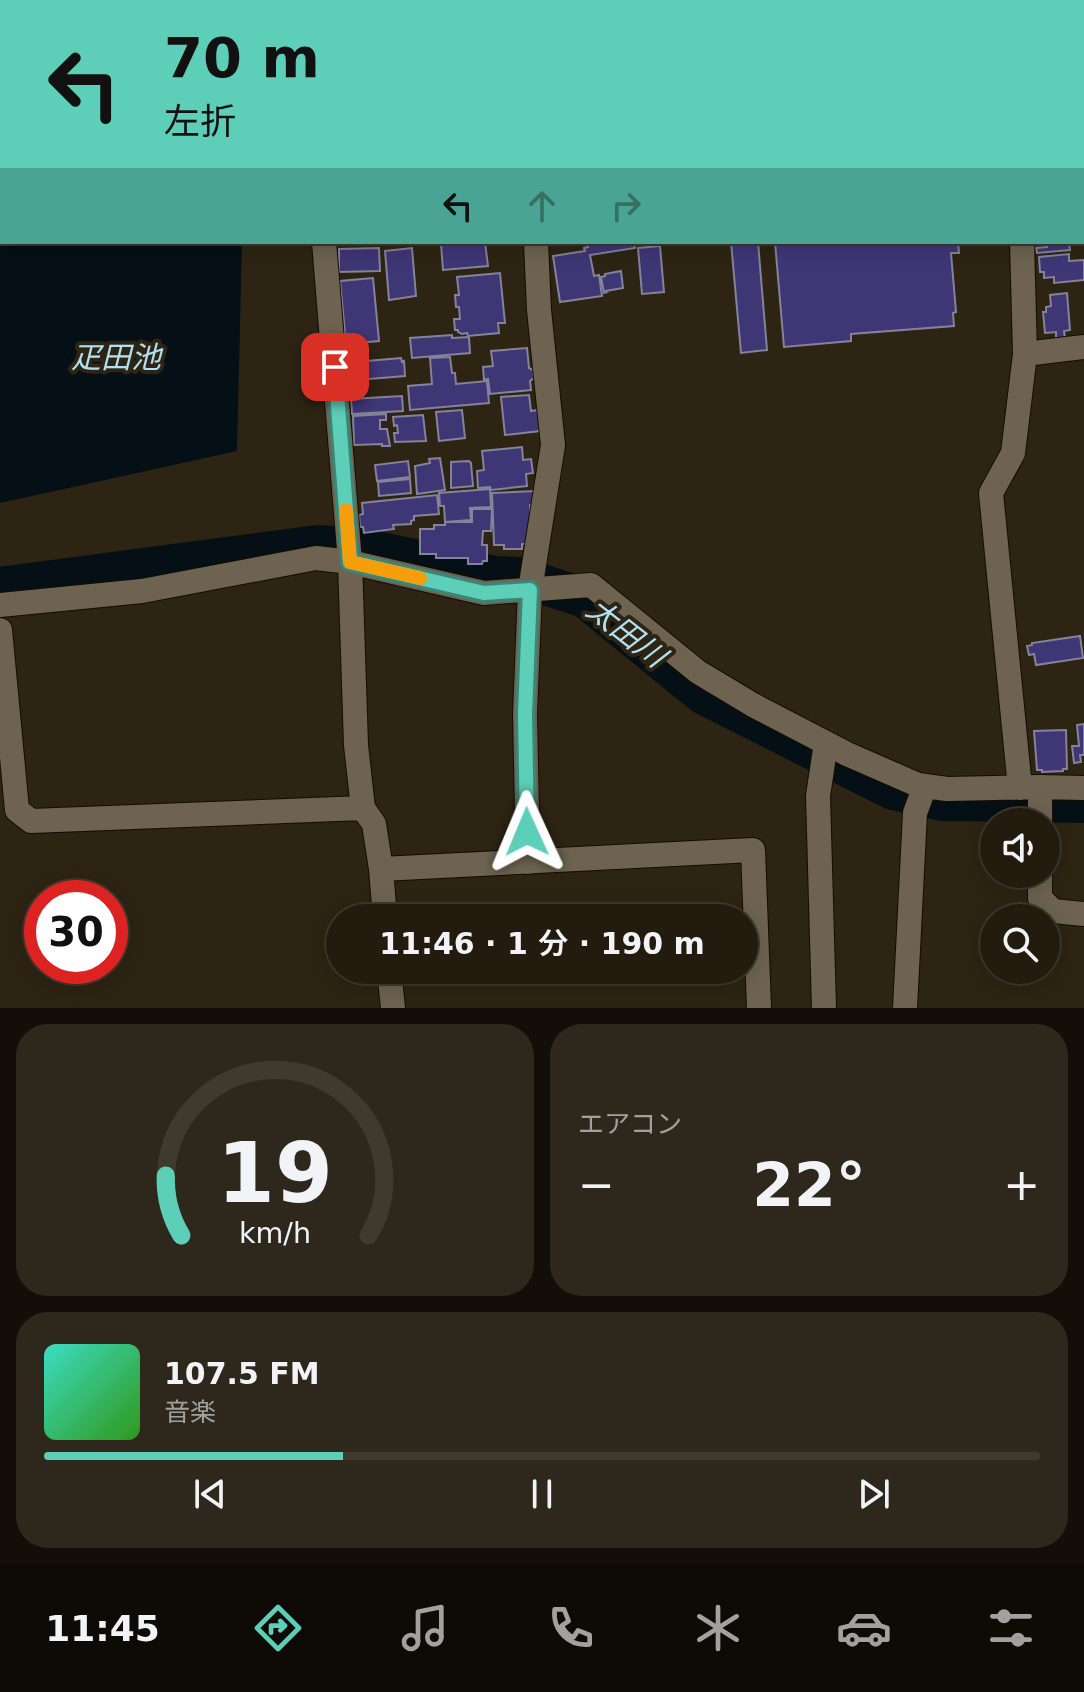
<!DOCTYPE html>
<html lang="ja">
<meta charset="utf-8">
<style>
:root{--surface:#221b0e;--page:#2e281c;--text:#f1f3f6;--muted:#a2a19e;--line:#3f392e;--accent:#5dceb8}
body{margin:0;font-family:"DejaVu Sans","Noto Sans JP",sans-serif;background:var(--page);color:var(--text);height:100vh;display:flex;flex-direction:column;font-size:30px;white-space:nowrap}
*{box-sizing:border-box;margin:0}
p{font-size:26px;color:var(--muted)}
.icon{flex:none;width:44px;height:44px;fill:none;stroke:currentColor;stroke-width:2;stroke-linecap:round;stroke-linejoin:round}
.map{position:relative;height:1008px;overflow:hidden}
.drawer{display:flex;flex-direction:column;gap:16px;padding:16px;background:#130f08;flex:1}
.drawer>*{flex:none}
.top-card{position:absolute;left:0px;top:0px;width:1084px;height:244px;box-shadow:0 4px 20px #0003,0 0 0 2px var(--line);background:#5dceb8;color:#111;overflow:hidden}
.controls{position:absolute;left:980px;top:808px;display:grid;gap:16px}
.controls a{display:grid;place-items:center;width:80px;height:80px;border-radius:50%;background:var(--surface);box-shadow:0 4px 20px #0003,0 0 0 2px var(--line);font-size:40px}
.speed{position:absolute;left:24px;top:880px;display:flex;gap:16px;font-size:40px;font-weight:700;text-align:center}
.speed>*{display:grid;place-content:center;width:104px;height:104px;border-radius:50%;background:var(--surface);box-shadow:0 4px 20px #0003,0 0 0 2px var(--line);line-height:1}
.speed .limit{border:12px solid #d22;background:#fff;color:#111}
.pin{position:absolute;display:grid;place-items:center;width:68px;height:68px;color:#fff;margin:-34px;border-radius:16px;box-shadow:0 4px 12px #0006}
.me{position:absolute;width:88px;margin:-44px;rotate:359deg;stroke-linejoin:round;filter:drop-shadow(0 0 6px #0008)}
.turn{display:flex;align-items:center;gap:28px;height:168px;padding:0 32px;font-size:36px}
.turn .icon{width:104px;height:104px;stroke-width:2.5}
.turn b{display:block;font-size:56px;line-height:68px}
.lanes{display:flex;align-items:center;height:76px;padding:0 32px;background:#0003;justify-content:center;gap:40px;direction:ltr}
.lanes .off{opacity:.35}
.big{font-size:60px;font-weight:600;line-height:1.1}
.drawer .widget{flex:1;display:flex;flex-direction:column;justify-content:center;gap:12px;min-width:0;padding:0 28px;border-radius:32px;background:var(--page)}
.drawer .dial{align-items:center;gap:0}
.dial svg{height:208px;overflow:visible;fill:none;stroke:var(--line);stroke-width:7;stroke-linecap:round;text-anchor:middle}
.dial text{fill:var(--text);stroke:none}
.song{display:flex;align-items:center;gap:24px}
.cover{width:96px;height:96px;border-radius:12px;background:linear-gradient(135deg,hsl(170 70% 55%),hsl(110 70% 35%))}
.played{height:8px;border-radius:4px;background:linear-gradient(90deg,var(--accent) 30%,var(--line) 30%)}
.keys{display:flex;justify-content:space-around;direction:ltr}
.heat{display:flex;justify-content:space-between;align-items:center;font-size:44px;direction:ltr}
.drawer .tiles{flex:1;display:grid;gap:16px;grid-template-columns:1fr 1fr}
.widget:last-child{grid-column:span 2}
.trip{position:absolute;left:326px;top:904px;width:432px;height:80px;border-radius:40px;background:var(--surface);box-shadow:0 4px 20px #0003,0 0 0 2px var(--line);font-weight:600;line-height:80px;text-align:center}
.tabs{display:flex;height:128px;justify-content:space-around;align-items:center;background:#0e0b06;color:var(--muted)}
.tabs .icon{width:56px;height:56px}
.tabs .active{color:var(--accent)}
.tabs b{font-size:36px;color:var(--text)}
.map>svg:first-child{display:block}
.water{fill:#041015}
.lines{fill:none;stroke-linecap:round;stroke-linejoin:round}
.river{stroke:#041015;stroke-width:40}
.building{fill:#3f3676;stroke:#848399;stroke-width:2}
.minor-casing{stroke:#150d01;stroke-width:26}
.minor{stroke:#6d6350;stroke-width:24}
.route-casing{stroke:#3c8678;stroke-width:20}
.route{stroke:#5dceb8;stroke-width:14}
.slow{stroke:#f59e0b;stroke-width:14}
.labels{text-anchor:middle;stroke-width:8;stroke-linejoin:round;paint-order:stroke}
.water-label{font-size:30px;font-style:italic;fill:#b1e0f2;stroke:#2d2413}
</style>
<div class="map">
<svg width="1084" height="1008" viewBox="0 0 1084 1008">
<rect width="100%" height="100%" fill="#2d2413"/>
<path class="water" d="M0,43H2V242H242L237,451L0,503Z"/>
<g class="lines">
<path class="river" d="M0,587L318,545L362,548L495,576L520,577L585,598L704,695L893,790L942,801L1084,803"/>
</g>
<path class="building" d="M1082,232L1083,242L1069,243L1070,250L1037,253L1036,248L1047,247V242H1082Z
M456,242H485L488,266L443,270L441,244Z
M587,242H634L635,248L590,255L594,276L599,275L602,296L560,302L553,256L585,251L584,248L588,247Z
M731,242H758L767,350L741,353Z
M775,242H958L959,253H951L956,312L953,313L954,326L851,334V341L784,347Z
M660,246L664,292L642,294L638,248Z
M379,248L380,271L339,272V249Z
M412,248L416,296L389,300L385,251Z
M1069,254V261L1084,260V280L1054,283V277L1044,278V272H1040L1039,257Z
M621,271L623,288L606,291L607,292L604,293L601,277L605,276V274Z
M500,273L505,323H498L499,333L468,336L467,333L462,334L458,332V330H455L454,319H460L459,307H456L455,295H459L457,277Z
M373,278L379,341L346,344L340,281Z
M1067,293L1070,330L1064,331L1065,338L1056,339V332L1045,333L1043,312H1046V307L1051,306L1050,295Z
M452,335V338L469,337L470,353L412,358L410,338Z
M527,348L529,368L533,370L534,378L530,381L531,390L490,394L488,379L484,380L483,367L493,366L491,351Z
M450,357L452,373H455L456,384L487,381L489,403L410,410L408,386L432,384L430,358Z
M401,358L402,362L404,361L405,376L345,381L343,363Z
M529,395L531,411L538,410L540,431L505,435L501,397Z
M402,396L403,411L352,414L351,399Z
M462,410L465,438L439,441L436,412Z
M386,414V420H380V429H387L390,446H382V444L354,445L353,416Z
M423,415L426,441L395,442L394,433H398L397,425L394,426L393,417Z
M522,447L523,460L531,459L533,473L526,474L527,486L491,490L490,487L478,488L477,471L484,470L482,451Z
M440,458L445,490L417,494L415,466L430,463L429,459Z
M408,461L410,477L377,481L375,465Z
M469,461L471,463L473,486L451,488V462Z
M410,479L411,493L379,496L378,482Z
M490,489L491,507L470,508L471,520L445,522L444,506H440L439,493Z
M535,491L536,505H530L531,544H522V549H504V545H494L492,493Z
M437,495L439,514L414,516V520L411,521V524L393,525L394,529L364,533L363,527H360L359,515L363,514L362,503Z
M472,509H492L491,531H483L482,545H487V561H483L482,564H468V558H436V554H420V529H434V525H445V522H472Z
M1080,636L1083,658L1036,665L1034,654L1029,655L1027,646L1032,645V643Z
M1084,724V755H1080L1081,762L1074,763L1072,746H1079L1077,725Z
M1066,730L1067,769H1063V771L1042,772V770H1037L1034,731Z"/>
<g class="lines">
<g class="minor-casing">
<path id="minor" d="M168,0L171,2
M504,0V2
M737,0V2
M1015,0V2
M962,2L981,0
M324,242L350,562L356,745L363,808L374,824L381,869L385,918
M1025,354L1084,347
M0,605L142,591L316,558L350,562L484,593L591,585L698,672L753,705L847,754L918,785L947,789L1040,787L1084,788
M0,630L17,810L31,821L363,808
M1020,788L991,493L1013,453L1025,354L1022,242
M1040,822V787
M528,862L525,714L530,590L553,445L539,310L536,242
M381,869L753,850L759,1008
M1040,874V898L1053,911L1084,914
M389,970L393,1008
M824,1008L818,796L826,743
M905,1008L915,813L925,786"/>
</g>
<use href="#minor" class="minor"/>
</g>
<g class="lines">
<g class="route-casing">
<path id="route" d="M335,367L350,562L484,593L530,590L525,714L527,832"/>
</g>
<use href="#route" class="route"/>
<path class="slow" d="M346,510L350,562L420,578"/>
</g>
<g class="labels">
<g class="water-label">
<text x="116" y="368">疋田池</text>
<text transform="translate(626 633) rotate(38)" y="10">太田川</text>
</g>
</g>
</svg>
<div class="controls">
<a><svg class="icon" aria-label="sound" viewBox="0 0 24 24"><path d="M4 9h4l5-4v14l-5-4H4zM17 9q2 3 0 6"/></svg></a>
<a><svg class="icon" aria-label="search" viewBox="0 0 24 24"><circle cx="10" cy="10" r="6"/><path d="M15 15l6 6"/></svg></a>
</div>
<div class="speed"><div class="limit">30</div></div>
<div class="pin" style="left:335px;top:367px;background:#d93025"><svg class="icon" aria-label="arrive" viewBox="0 0 24 24"><path d="M6 21V4h12l-3 4 3 4H6"/></svg></div>
<svg class="me" style="left:527px;top:832px" viewBox="-20 -20 40 40"><path d="M0-17L14 15 0 8-14 15z" fill="#5dceb8" stroke="#fff" stroke-width="4"/></svg>
<div class="trip">11:46 · 1 分 · 190 m</div>
<div class="top-card">
<div class="turn"><svg class="icon" aria-label="left" viewBox="0 0 24 24"><path d="M17 20v-9H6M10 6l-5 5 5 5"/></svg><div><b>70 m</b>左折</div></div>
<div class="lanes"><svg class="icon" aria-label="left" viewBox="0 0 24 24"><path d="M17 20v-9H6M10 6l-5 5 5 5"/></svg><svg class="icon off" aria-label="ahead" viewBox="0 0 24 24"><path d="M12 20V5M6 11l6-6 6 6"/></svg><svg class="icon off" aria-label="right" viewBox="0 0 24 24"><path d="M7 20v-9h11M14 6l5 5-5 5"/></svg></div>
</div>
</div>
<section class="drawer">
<div class="tiles">
<div class="widget dial"><svg viewBox="0 0 100 80">
<path d="M14 69A42 42 0 1 1 86 69"/>
<path d="M14 69A42 42 0 0 1 8 46" stroke="#5dceb8"/>
<text x="50" y="56" font-size="32" font-weight="700">19</text>
<text x="50" y="72" font-size="11">km/h</text>
</svg></div>
<div class="widget"><p>エアコン</p>
<div class="heat"><a>−</a><b class="big">22°</b><a>+</a></div>
</div>
<div class="widget">
<div class="song"><i class="cover"></i><div><b>107.5 FM</b><p>音楽</p></div></div>
<div class="played"></div>
<div class="keys"><svg class="icon" aria-label="previous" viewBox="0 0 24 24"><path d="M18 5L8 12l10 7zM5 5v14"/></svg><svg class="icon" aria-label="pause" viewBox="0 0 24 24"><path d="M8 5v14M16 5v14"/></svg><svg class="icon" aria-label="next" viewBox="0 0 24 24"><path d="M6 5l10 7-10 7zM19 5v14"/></svg></div>
</div>
</div>
</section>
<nav class="tabs">
<b>11:45</b>
<svg class="icon active" aria-label="directions" viewBox="0 0 24 24"><path d="M12 3l9 9-9 9-9-9zM9 14v-3h6M13 9l2 2-2 2"/></svg>
<svg class="icon" aria-label="music" viewBox="0 0 24 24"><path d="M9 18V5l10-2v13"/><circle cx="6" cy="18" r="3"/><circle cx="16" cy="16" r="3"/></svg>
<svg class="icon" aria-label="phone" viewBox="0 0 24 24"><path d="M5 4h4l2 5-3 2q2 4 5 5l2-3 5 2v4C11 20 4 13 5 4z"/></svg>
<svg class="icon" aria-label="climate" viewBox="0 0 24 24"><path d="M12 3v18M4 7l16 10M4 17L20 7"/></svg>
<svg class="icon" aria-label="car" viewBox="0 0 24 24"><path d="M5 17H2v-5l4-1 3-4h7l3 4 3 1v5h-3M9 17h6M6 11h13"/><circle cx="7" cy="17" r="2"/><circle cx="17" cy="17" r="2"/></svg>
<svg class="icon" aria-label="filters" viewBox="0 0 24 24"><path d="M4 7h16M4 17h16"/><circle cx="9" cy="7" r="2"/><circle cx="15" cy="17" r="2"/></svg>
</nav>
